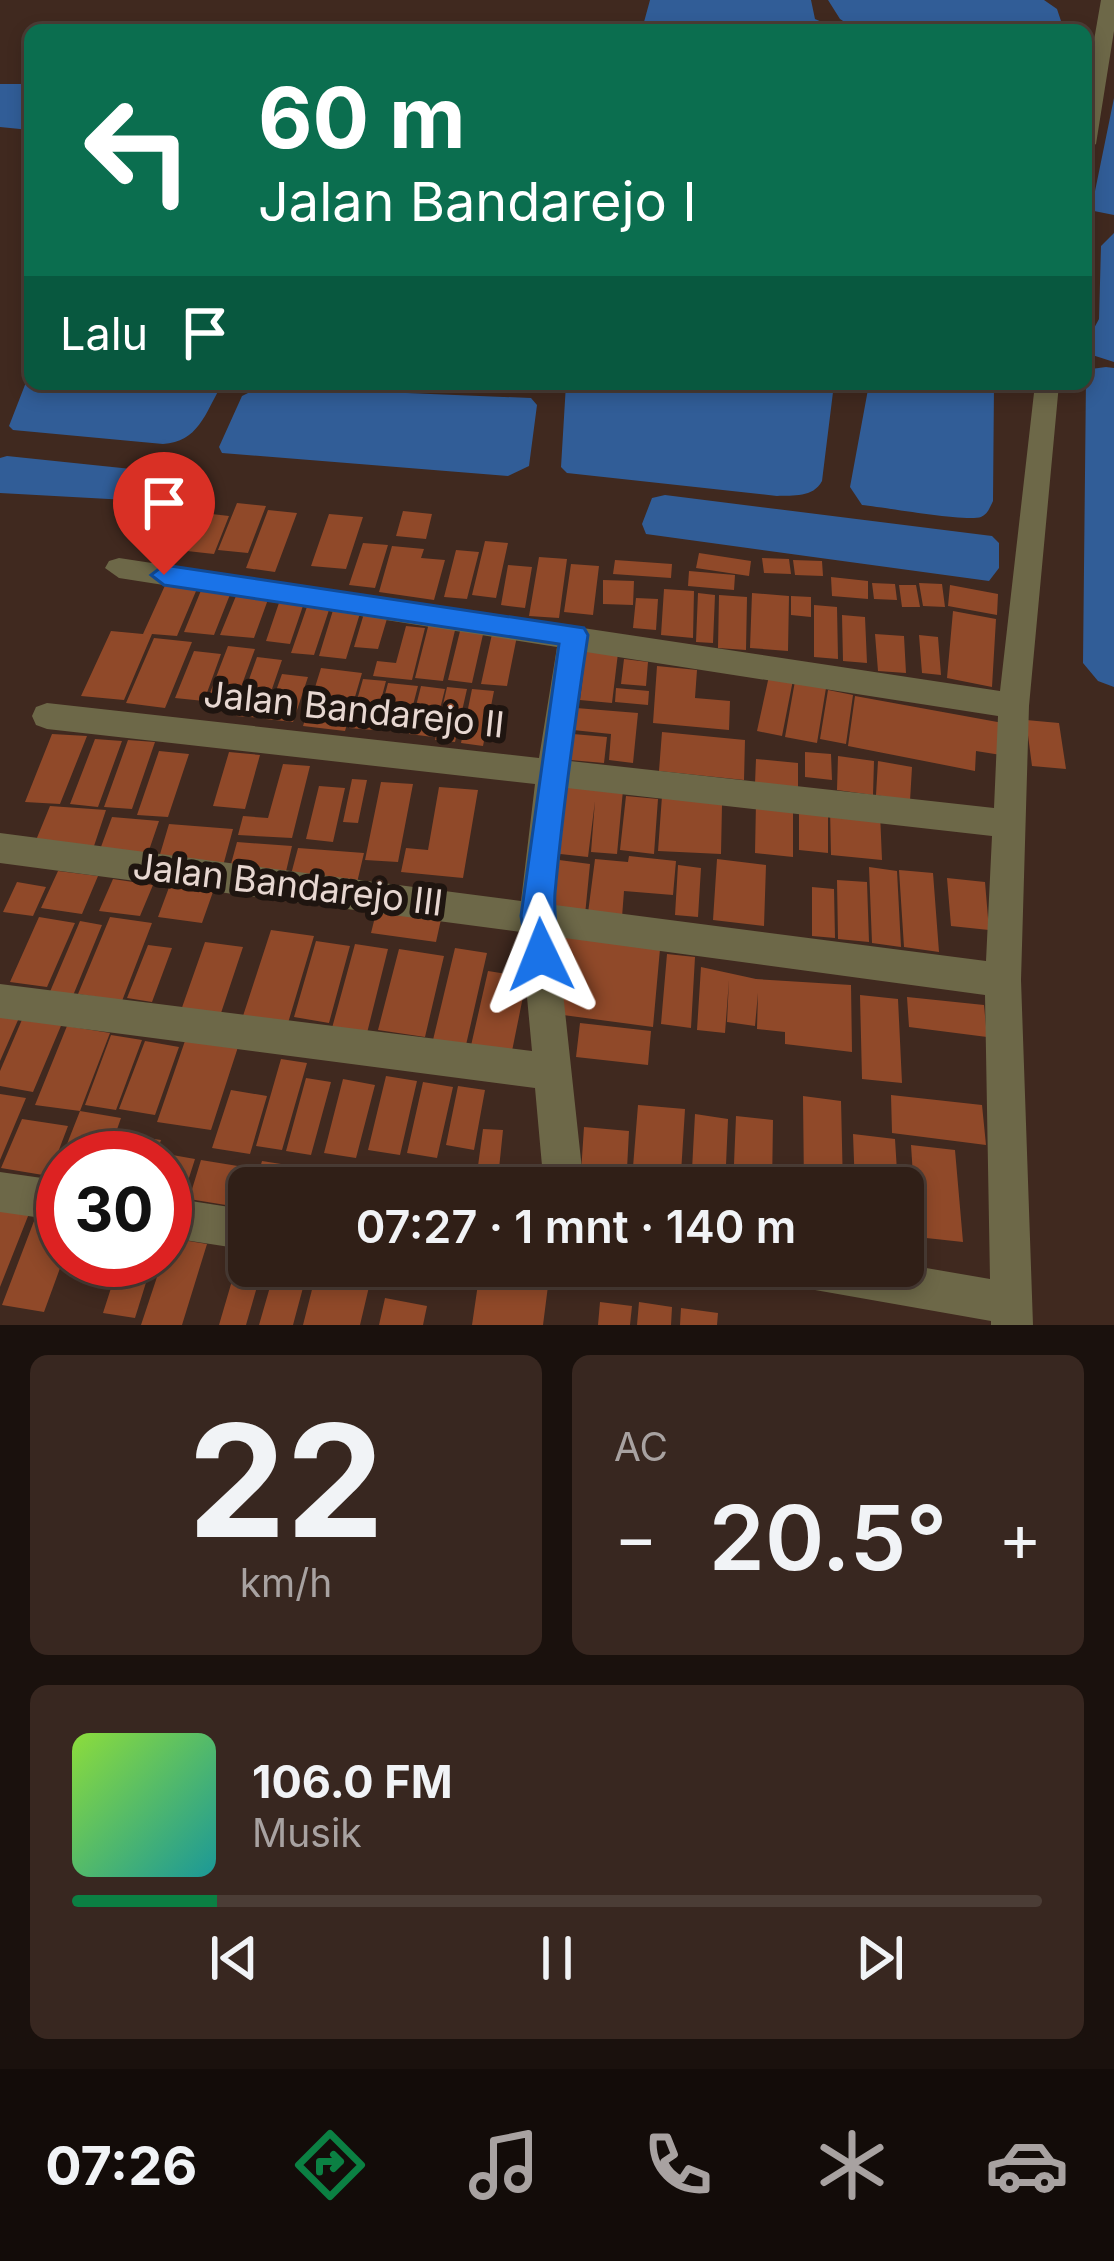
<!DOCTYPE html>
<html lang="id">
<meta charset="utf-8">
<style>
:root{--surface:#301f17;--page:#382720;--text:#f1f3f6;--muted:#a8a2a1;--line:#4b3d36;--accent:#0b8043}
body{margin:0;font-family:Inter,sans-serif;background:var(--page);color:var(--text);height:100vh;display:flex;flex-direction:column;font-size:45px;white-space:nowrap}
*{box-sizing:border-box;margin:0}
p{font-size:39px;color:var(--muted)}
.icon{flex:none;width:66px;height:66px;fill:none;stroke:currentColor;stroke-width:2;stroke-linecap:round;stroke-linejoin:round}
.map{position:relative;height:1325px;overflow:hidden}
.side{display:flex;flex-direction:column;gap:30px;padding:30px;background:#1a110d;flex:1}
.side>*{flex:none}
.hud{position:absolute;left:24px;top:24px;width:1068px;height:366px;border-radius:18px;box-shadow:0 6px 18px #0003,0 0 0 3px var(--line);background:#0b6e4f;color:#fff;overflow:hidden}
.speed{position:absolute;left:36px;top:1131px;display:flex;gap:24px;font-size:60px;font-weight:700;text-align:center}
.speed>*{display:grid;place-content:center;width:156px;height:156px;border-radius:50%;background:var(--surface);box-shadow:0 6px 18px #0003,0 0 0 3px var(--line);line-height:1}
.speed .limit{border:18px solid #d22;background:#fff;color:#111}
.pin{position:absolute;display:grid;place-items:center;width:102px;height:102px;color:#fff;margin:-123px -51px;border-radius:50% 50% 50% 0;rotate:-45deg;box-shadow:0 0 12px #0007}
.pin .icon{rotate:45deg}
.me{position:absolute;width:132px;margin:-66px;rotate:358deg;stroke-linejoin:round;filter:drop-shadow(0 0 9px #0008)}
.turn{display:flex;align-items:center;gap:42px;height:252px;padding:0 36px;font-size:54px}
.turn .icon{width:156px;height:156px;stroke-width:2.5}
.turn b{display:block;font-size:84px;line-height:102px}
.then{display:flex;align-items:center;height:114px;padding:0 36px;background:#0003;gap:24px;font-size:45px}
.big{font-size:90px;font-weight:600;line-height:1.1}
.side .tile{flex:1;display:flex;flex-direction:column;justify-content:center;gap:18px;min-width:0;padding:0 42px;border-radius:18px;background:var(--page)}
.side .dial{align-items:center;gap:0}
.dial b{font-size:156px;line-height:1}
.song{display:flex;align-items:center;gap:36px}
.cover{width:144px;height:144px;border-radius:18px;background:linear-gradient(135deg,hsl(90 70% 55%),hsl(180 70% 35%))}
.played{height:12px;border-radius:6px;background:linear-gradient(90deg,var(--accent) 15%,var(--line) 15%)}
.keys{display:flex;justify-content:space-around;direction:ltr}
.heat{display:flex;justify-content:space-between;align-items:center;font-size:66px;direction:ltr}
.side .tiles{flex:1;display:grid;gap:30px;grid-template-columns:1fr 1fr}
.tile:last-child{grid-column:span 2}
.trip{position:absolute;left:228px;top:1167px;width:696px;height:120px;border-radius:18px;background:var(--surface);box-shadow:0 6px 18px #0003,0 0 0 3px var(--line);font-weight:600;line-height:120px;text-align:center}
.tab-bar{display:flex;height:192px;justify-content:space-around;align-items:center;background:#130c09;color:var(--muted)}
.tab-bar .icon{width:84px;height:84px}
.tab-bar .active{color:var(--accent)}
.tab-bar b{font-size:54px;color:var(--text)}
.map>svg:first-child{display:block}
.water{fill:#315d97}
.building{fill:#904929}
.lines{fill:none;stroke-linecap:round;stroke-linejoin:round}
.street{fill:#6d6848;fill-rule:evenodd}
.route{fill:#1a73e8;stroke:#114b97;stroke-width:3}
.labels{text-anchor:middle;stroke-width:12;stroke-linejoin:round;paint-order:stroke}
.street-label{font-size:36px;fill:#e7d7d1;stroke:#1f1510}
</style>
<div class="map">
<svg width="1114" height="1325" viewBox="0 0 1114 1325">
<rect width="100%" height="100%" fill="#40291f"/>
<path class="water" d="M650,0H811L815,19L840,30H630L644,22Z
M828,0H1044L1057,9L1062,24L1057,30H857L840,19Z
M0,84H30V130L0,127Z
M1114,98V215L1094,211L1093,201Z
M1114,233V362L1086,353V343L1099,319L1101,246Z
M1106,367L1114,368V687L1098,681L1083,663L1086,378L1091,369Z
M30,372V384L221,386C205,414 198,442 163,444L13,430L9,426Z
M566,384H834L822,481C813,498 793,495 777,496L567,473L561,467Z
M869,384H994L993,501C990,507 988,514 981,517C966,522 883,507 862,505L850,487Z
M260,387L531,398L537,405L529,466L508,476L222,453L219,447L242,396Z
M7,456L141,470L133,498L127,500L0,493V458Z
M665,495L992,536L999,543V568L989,581L646,534L642,524L652,498Z"/>
<path class="building" d="M176,496L206,498L178,560L148,557Z
M237,503L266,506L248,553L218,550Z
M268,510L297,513L275,572L246,568Z
M403,511L432,514L426,539L396,536Z
M203,513L229,516L214,554L187,551Z
M329,514L363,517L346,569L311,566Z
M485,541L508,543L496,598L472,595Z
M363,543L388,545L375,588L349,585Z
M392,546L424,549L421,558L445,560L434,600L379,592Z
M456,550L479,552L467,599L444,597Z
M699,553L751,561L749,576L696,568Z
M539,557L567,559L559,618L529,616Z
M762,558L789,559L791,574L764,573Z
M615,560L672,564L671,578L613,574Z
M793,560L822,561L823,576L795,575Z
M571,564L599,566L593,615L564,612Z
M508,565L532,567L525,608L501,605Z
M689,571L735,575L734,590L688,586Z
M831,577L868,581V599L832,596Z
M603,580L634,581L633,605L603,604Z
M167,581L199,584L177,636L152,634L124,700L81,696L111,631L143,634Z
M872,583L895,584L897,600L874,599Z
M919,583L942,584L945,607L923,606Z
M899,585H916L920,607H902Z
M950,585L998,594L997,615L948,606Z
M202,588L231,592L214,635L184,632Z
M664,589L694,591L693,638L661,635Z
M238,591L270,594L254,638L220,635Z
M698,593L715,595L713,643L696,642Z
M752,593L789,596L788,651L750,648Z
M719,595L747,597L746,650L718,648Z
M791,596L811,597V617L791,615Z
M281,597L305,600L290,644L266,641Z
M636,598L658,599L656,630L633,628Z
M309,601L331,604L314,655L291,653Z
M814,605L837,607L838,659L814,657Z
M334,607L361,610L346,659L319,656Z
M365,610L389,612L378,649L354,647Z
M953,611L996,619L992,687L947,678Z
M842,615L865,617L867,663L843,661Z
M429,623L456,626L443,681L415,678Z
M406,626L425,628L412,680L373,676L377,661L396,663Z
M461,627L484,630L472,683L448,680Z
M492,634L517,636L507,686L481,684Z
M875,634L904,636L906,673L878,671Z
M919,635L938,637L941,675L922,673Z
M154,638L192,642L165,708L126,703Z
M228,646L255,649L233,709L205,706Z
M586,650L618,653L612,703L580,700Z
M194,651L221,654L204,701L175,698Z
M257,657L282,660L262,718L236,716Z
M624,659L648,662L646,686L621,684Z
M657,666L697,670L695,698L730,701L729,730L653,723Z
M321,668L362,673L345,731L303,726Z
M282,674L308,677L293,722L266,719Z
M769,676L793,680L782,736L757,731Z
M363,679L386,681L373,730L349,728Z
M795,681L826,688L817,743L785,737Z
M388,683L418,686L406,732L376,729Z
M421,686L445,689L433,737L409,734Z
M447,687L467,689L455,742L435,740Z
M616,688L649,691L648,705L615,702Z
M472,689L494,691L483,746L461,743Z
M828,690L853,695L846,744L820,739Z
M855,696L1003,723L1001,755L976,751L975,771L848,746Z
M576,708L638,713L633,763L609,760L611,734L573,730Z
M1026,720L1059,723L1066,769L1032,766Z
M662,732L745,740L744,780L659,771Z
M52,734L87,736L60,804L25,802Z
M573,734L607,737L604,763L570,760Z
M95,739L122,741L98,807L70,804Z
M128,740L155,742L132,809L104,807Z
M159,751L189,754L168,817L137,815Z
M229,752L260,755L245,809L213,806Z
M805,752L831,754L832,780L805,777Z
M838,756L874,761L873,795L837,790Z
M756,759L798,763V788L755,784Z
M878,761L912,767L910,801L876,795Z
M283,764L310,766L292,838L238,835L243,816L268,818Z
M352,779L367,780L358,823L343,822Z
M381,782L413,784L398,862L365,860Z
M561,783L623,790L617,854L591,852L595,801L588,857L551,853Z
M319,786L345,788L333,842L306,839Z
M439,787L478,790L463,878L401,872L406,848L428,850Z
M626,796L658,799L654,854L620,850Z
M662,796L722,804L721,854L658,851Z
M756,802L793,806V857L755,853Z
M799,804L828,807V853L799,850Z
M50,806L106,810L91,855L32,850Z
M830,808L880,813L882,860L831,855Z
M112,817L159,821L146,859L98,855Z
M169,824L233,829L223,866L158,861Z
M237,842L292,846L284,880L228,875Z
M298,848L364,853L356,887L289,882Z
M629,856L676,861L673,895L624,891L622,917L588,913L595,859L628,862Z
M717,859L766,865L764,926L713,920Z
M559,860L590,864L585,915L551,912Z
M678,865L701,868L698,917L675,915Z
M869,867L897,871L901,947L872,943Z
M899,870L933,873L939,952L904,947Z
M58,871L98,876L82,914L41,908Z
M947,878L985,882L989,930L951,926Z
M113,879L153,885L140,916L99,911Z
M837,880L867,882L869,942L838,939Z
M17,882L46,887L33,916L3,912Z
M171,882L214,889L202,923L158,917Z
M812,887L834,889L835,938L812,936Z
M378,905L442,915L436,942L371,933Z
M39,917L75,923L47,987L10,982Z
M110,917L152,923L122,1001L78,994Z
M80,921L102,925L72,998L49,994Z
M271,930L314,936L288,1023L243,1016Z
M560,936L660,949L653,1027L548,1013Z
M316,941L350,946L329,1023L294,1017Z
M205,942L243,947L218,1022L179,1016Z
M355,944L388,949L367,1033L332,1028Z
M148,945L172,948L152,1002L127,998Z
M455,948L487,953L466,1045L433,1040Z
M399,949L444,956L425,1037L378,1030Z
M667,954L695,957L691,1028L661,1024Z
M701,967L756,979L851,985L852,1052L785,1044V1032L757,1029L758,993L755,1026L727,1022L729,980L725,1033L697,1030Z
M488,971L527,977L511,1056L470,1050Z
M860,995L898,999L902,1083L862,1079Z
M907,997L984,1005L987,1037L909,1027Z
M0,1007L22,1011L0,1061Z
M24,1015L63,1021L33,1092L0,1086V1071Z
M580,1023L651,1031L648,1065L576,1057Z
M67,1026L110,1033L80,1111L35,1105Z
M111,1035L142,1040L116,1110L85,1105Z
M186,1038L238,1047L211,1130L157,1122Z
M145,1041L179,1047L155,1115L119,1109Z
M281,1059L307,1063L282,1150L256,1146Z
M386,1076L417,1081L400,1155L368,1150Z
M306,1078L331,1082L311,1155L286,1151Z
M343,1079L375,1085L356,1158L324,1153Z
M423,1082L453,1087L437,1158L407,1153Z
M458,1086L485,1090L474,1150L446,1145Z
M231,1090L267,1096L250,1154L212,1148Z
M0,1094L26,1098L0,1160Z
M891,1095L982,1105L986,1145L892,1133Z
M803,1096L841,1101L843,1188H804Z
M638,1105L685,1109L681,1173L633,1167Z
M80,1111L121,1118L107,1158H63V1179L54,1177Z
M695,1114L728,1119L725,1188H691Z
M736,1116L773,1120L772,1188H733Z
M22,1119L68,1126L49,1176L1,1168Z
M584,1127L629,1131L626,1188H580Z
M483,1129L503,1130L497,1188H475Z
M121,1134L161,1140L155,1158H112Z
M853,1134L895,1139L898,1188H855Z
M911,1145L955,1150L963,1242L917,1237Z
M161,1153L195,1159L180,1206L165,1203Z
M201,1160L250,1168L238,1207L189,1199Z
M262,1161L332,1172L328,1188H254Z
M513,1164L559,1168L558,1188H511Z
M0,1201L32,1206L0,1287Z
M39,1208L63,1212V1260L44,1312L2,1305Z
M170,1238L207,1244L182,1325H141Z
M241,1250L249,1251V1266H263L246,1325H219Z
M120,1260H153L135,1318L103,1313Z
M276,1266L308,1269L293,1325H259Z
M318,1266L372,1274L360,1325H303Z
M479,1277L548,1286L543,1325H472Z
M385,1298L427,1306L423,1325H379Z
M600,1302L632,1306L630,1325H598Z
M639,1302L672,1307L671,1325H637Z
M681,1308L718,1313L717,1325H680Z"/>
<g class="lines">
<path class="street" d="M1101,0H1114V31L1096,144L1086,150V86Z
M1035,384H1059L1029,706L1021,980L1033,1325H991V1321L798,1287L783,1281L777,1266L903,1264L990,1279L985,995L557,937L584,1188H544L535,1088L0,1018V984L532,1051L521,932L0,863V833L521,901L535,784L47,729L36,725L32,716L36,707L47,703L539,758L557,647L119,578L105,568L109,561L119,558L1000,691ZM586,652L998,716L994,808L570,761ZM567,788L992,836L986,961L555,905Z
M0,1172L63,1181V1221L0,1212Z
M165,1197L249,1210V1250L165,1237Z"/>
</g>
<path class="route" d="M164,565L584,628L588,635C575,721 563,806 555,893C553,916 561,945 552,966L541,970L529,966L521,916L559,644L164,585L151,575Z"/>
<g class="labels">
<g class="street-label">
<text transform="translate(354 709) rotate(6)" y="13">Jalan Bandarejo II</text>
<text transform="translate(288 884) rotate(7)" y="13">Jalan Bandarejo III</text>
</g>
</g>
</svg>
<div class="speed"><div class="limit">30</div></div>
<div class="pin" style="left:164px;top:575px;background:#d93025"><svg class="icon" aria-label="arrive" viewBox="0 0 24 24"><path d="M6 21V4h12l-3 4 3 4H6"/></svg></div>
<svg class="me" style="left:541px;top:955px" viewBox="-20 -20 40 40"><path d="M0-17L14 15 0 8-14 15z" fill="#1a73e8" stroke="#fff" stroke-width="4"/></svg>
<div class="trip">07:27 · 1 mnt · 140 m</div>
<div class="hud">
<div class="turn"><svg class="icon" aria-label="left" viewBox="0 0 24 24"><path d="M17 20v-9H6M10 6l-5 5 5 5"/></svg><div><b>60 m</b>Jalan Bandarejo I</div></div>
<div class="then">Lalu<svg class="icon" aria-label="arrive" viewBox="0 0 24 24"><path d="M6 21V4h12l-3 4 3 4H6"/></svg></div>
</div>
</div>
<section class="side">
<div class="tiles">
<div class="tile dial"><b>22</b><p>km/h</p></div>
<div class="tile"><p>AC</p>
<div class="heat"><a>−</a><b class="big">20.5°</b><a>+</a></div>
</div>
<div class="tile">
<div class="song"><i class="cover"></i><div><b>106.0 FM</b><p>Musik</p></div></div>
<div class="played"></div>
<div class="keys"><svg class="icon" aria-label="previous" viewBox="0 0 24 24"><path d="M18 5L8 12l10 7zM5 5v14"/></svg><svg class="icon" aria-label="pause" viewBox="0 0 24 24"><path d="M8 5v14M16 5v14"/></svg><svg class="icon" aria-label="next" viewBox="0 0 24 24"><path d="M6 5l10 7-10 7zM19 5v14"/></svg></div>
</div>
</div>
</section>
<nav class="tab-bar">
<b>07:26</b>
<svg class="icon active" aria-label="directions" viewBox="0 0 24 24"><path d="M12 3l9 9-9 9-9-9zM9 14v-3h6M13 9l2 2-2 2"/></svg>
<svg class="icon" aria-label="music" viewBox="0 0 24 24"><path d="M9 18V5l10-2v13"/><circle cx="6" cy="18" r="3"/><circle cx="16" cy="16" r="3"/></svg>
<svg class="icon" aria-label="phone" viewBox="0 0 24 24"><path d="M5 4h4l2 5-3 2q2 4 5 5l2-3 5 2v4C11 20 4 13 5 4z"/></svg>
<svg class="icon" aria-label="climate" viewBox="0 0 24 24"><path d="M12 3v18M4 7l16 10M4 17L20 7"/></svg>
<svg class="icon" aria-label="car" viewBox="0 0 24 24"><path d="M5 17H2v-5l4-1 3-4h7l3 4 3 1v5h-3M9 17h6M6 11h13"/><circle cx="7" cy="17" r="2"/><circle cx="17" cy="17" r="2"/></svg>
</nav>
